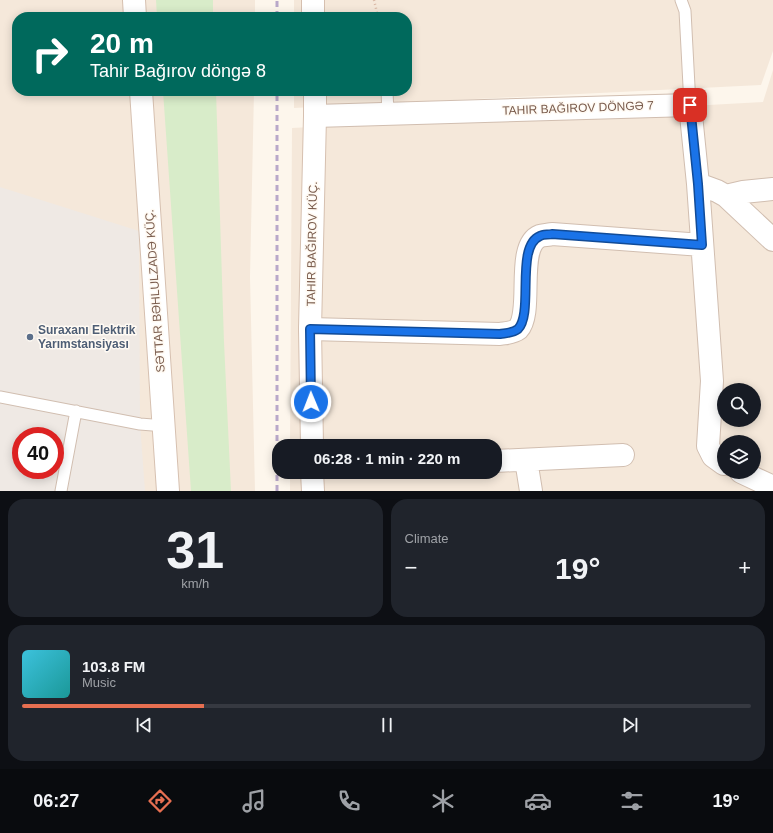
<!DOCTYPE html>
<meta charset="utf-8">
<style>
:root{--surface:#171b24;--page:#20242c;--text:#f1f3f6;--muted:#9ea1a6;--line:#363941;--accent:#e76f51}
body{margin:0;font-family:Helvetica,sans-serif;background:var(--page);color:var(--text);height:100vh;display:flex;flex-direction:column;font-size:15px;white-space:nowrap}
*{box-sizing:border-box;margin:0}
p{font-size:13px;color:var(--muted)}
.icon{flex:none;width:22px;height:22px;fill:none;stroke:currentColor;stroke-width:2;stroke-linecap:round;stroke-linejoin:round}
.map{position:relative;height:491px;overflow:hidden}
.panel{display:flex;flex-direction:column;gap:8px;padding:8px;background:#0d0f14;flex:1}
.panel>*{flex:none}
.top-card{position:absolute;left:12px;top:12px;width:400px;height:84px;border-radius:16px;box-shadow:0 2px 10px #0003;background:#00695c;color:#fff;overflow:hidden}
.buttons{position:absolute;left:717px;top:383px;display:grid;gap:8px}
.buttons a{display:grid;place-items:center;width:44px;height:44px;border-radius:50%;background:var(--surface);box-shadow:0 2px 10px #0003;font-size:20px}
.speed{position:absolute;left:12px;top:427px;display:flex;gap:8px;font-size:20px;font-weight:700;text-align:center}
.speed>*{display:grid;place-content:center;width:52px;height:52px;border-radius:50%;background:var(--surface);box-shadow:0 2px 10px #0003;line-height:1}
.speed .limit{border:6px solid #d22;background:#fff;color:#111}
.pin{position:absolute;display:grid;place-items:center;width:34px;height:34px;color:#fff;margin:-17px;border-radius:8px;box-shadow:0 2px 6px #0006}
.me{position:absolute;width:44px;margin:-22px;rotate:359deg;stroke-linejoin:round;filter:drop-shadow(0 0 3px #0008)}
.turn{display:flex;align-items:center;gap:14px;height:84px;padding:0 12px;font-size:18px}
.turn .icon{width:52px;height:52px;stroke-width:2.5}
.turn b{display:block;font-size:28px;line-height:34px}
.big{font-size:30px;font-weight:600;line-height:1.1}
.panel .tile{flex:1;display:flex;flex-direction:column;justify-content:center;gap:6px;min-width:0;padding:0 14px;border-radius:16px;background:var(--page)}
.panel .dial{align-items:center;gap:0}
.dial b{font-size:52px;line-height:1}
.song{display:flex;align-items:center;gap:12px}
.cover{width:48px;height:48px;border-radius:6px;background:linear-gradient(135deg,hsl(190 70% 55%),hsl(180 70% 35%))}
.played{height:4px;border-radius:2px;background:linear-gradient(90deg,var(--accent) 25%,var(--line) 25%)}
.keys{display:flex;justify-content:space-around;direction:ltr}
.heat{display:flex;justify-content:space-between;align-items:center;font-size:22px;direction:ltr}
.panel .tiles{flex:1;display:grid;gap:8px;grid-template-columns:1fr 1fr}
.tile:last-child{grid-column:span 2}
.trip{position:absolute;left:272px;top:439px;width:230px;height:40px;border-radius:16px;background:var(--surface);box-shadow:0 2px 10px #0003;font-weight:600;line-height:40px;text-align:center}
.tabs{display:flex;height:64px;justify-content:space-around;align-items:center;background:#090b0e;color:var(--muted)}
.tabs .icon{width:28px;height:28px}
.tabs .active{color:var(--accent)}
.tabs b{font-size:18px;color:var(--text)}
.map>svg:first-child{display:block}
.residential{fill:#f5e8da;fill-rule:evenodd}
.industrial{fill:#efe9e4;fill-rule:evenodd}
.green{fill:#d8ecc9}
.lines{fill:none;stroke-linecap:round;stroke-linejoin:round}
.lane-casing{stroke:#d1beb0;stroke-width:13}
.street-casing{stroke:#d1beb0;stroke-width:24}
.secondary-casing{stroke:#d6c0b0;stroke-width:24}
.path{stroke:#d9b8a5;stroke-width:2.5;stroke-dasharray:1 3;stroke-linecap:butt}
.lane{stroke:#fff;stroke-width:11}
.street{stroke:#fff;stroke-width:22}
.secondary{stroke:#fff;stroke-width:22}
.rail{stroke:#b9a8c9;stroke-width:3;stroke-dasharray:6 4;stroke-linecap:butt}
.route-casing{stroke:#114b97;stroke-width:10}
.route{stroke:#1a73e8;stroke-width:7}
.service-dot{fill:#5c6f8a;stroke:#fffaf3;stroke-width:1.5}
.labels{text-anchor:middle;stroke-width:3;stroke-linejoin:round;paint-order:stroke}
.street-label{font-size:12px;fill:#7a5c4d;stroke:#fffaf3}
.service-label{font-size:12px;font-weight:bold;fill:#4e5e75;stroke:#fffaf3;text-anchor:start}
</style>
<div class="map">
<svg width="773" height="491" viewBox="0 0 773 491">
<rect width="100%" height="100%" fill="#fdf6ec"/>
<path class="residential" d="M0,0H255V17H17V91H254L250,277L255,491H0ZM21,436H55V470H21Z
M294,0H773V51L761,85L294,108V91H407V17H294Z
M773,70V491H290V472H495V446H290L292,128L763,102ZM724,390H754V420H724ZM724,442H754V472H724Z"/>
<path class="industrial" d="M0,187L139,231L140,424L145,491H0ZM21,436H55V470H21Z"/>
<path class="green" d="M156,0H213V17H157Z
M163,91H216L224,342L231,491H191Z"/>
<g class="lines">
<g class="lane-casing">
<path id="lane" d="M681,0L685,11L690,105
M387,91L388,114
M0,397L140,424L165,426
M61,491L76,411"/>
</g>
<g class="street-casing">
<path id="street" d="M315,116L690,105L698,184L712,381L708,446L713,456L724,464
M698,184L717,191L726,196L773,240
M726,196L743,192L773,189
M310,329L500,334C506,333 513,333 518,329C534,312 515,246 540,236C543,235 548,235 552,234L702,245
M526,460L531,491
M495,461L623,455
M741,472L773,487"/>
</g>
<g class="secondary-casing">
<path id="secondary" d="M134,0L135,17
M313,0V17
M141,91L168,491
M312,446L310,329L315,116V91
M312,472L313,491"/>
</g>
<path class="path" d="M374,0L378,17"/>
<use href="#lane" class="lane"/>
<use href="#street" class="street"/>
<use href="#secondary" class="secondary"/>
<path class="rail" d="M277,17V0
M277,491V91"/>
</g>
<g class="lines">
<g class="route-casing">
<path id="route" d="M311,402L310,329L500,334C506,333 513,333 518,329C534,313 515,246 540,236C543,234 548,235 552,234L702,245L698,184L690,105"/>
</g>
<use href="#route" class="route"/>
</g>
<circle class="service-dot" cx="30" cy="337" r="4"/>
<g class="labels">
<g class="street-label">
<text transform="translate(578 108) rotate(-2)" y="4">TAHIR BAĞIROV DÖNGƏ 7</text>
<text transform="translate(312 244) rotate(-89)" y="4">TAHIR BAĞIROV KÜÇ.</text>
<text transform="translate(155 291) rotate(-94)" y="4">SƏTTAR BƏHLULZADƏ KÜÇ.</text>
</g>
<g class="service-label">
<text x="38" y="334">Suraxanı Elektrik<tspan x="38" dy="14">Yarımstansiyası</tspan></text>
</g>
</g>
</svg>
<div class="buttons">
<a><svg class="icon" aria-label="search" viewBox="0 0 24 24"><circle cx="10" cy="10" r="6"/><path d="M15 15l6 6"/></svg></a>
<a><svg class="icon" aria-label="layers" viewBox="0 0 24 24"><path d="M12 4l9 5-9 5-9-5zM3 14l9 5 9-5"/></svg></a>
</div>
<div class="speed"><div class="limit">40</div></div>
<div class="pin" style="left:690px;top:105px;background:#d93025"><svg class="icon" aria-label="arrive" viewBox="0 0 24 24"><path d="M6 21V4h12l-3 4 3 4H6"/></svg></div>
<svg class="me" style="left:311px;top:402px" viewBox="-20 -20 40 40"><circle r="17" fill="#1a73e8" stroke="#fff" stroke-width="3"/><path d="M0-11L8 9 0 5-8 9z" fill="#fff"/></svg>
<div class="trip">06:28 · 1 min · 220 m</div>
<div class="top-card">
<div class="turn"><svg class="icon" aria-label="right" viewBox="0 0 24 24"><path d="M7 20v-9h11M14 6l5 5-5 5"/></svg><div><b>20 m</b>Tahir Bağırov döngə 8</div></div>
</div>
</div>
<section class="panel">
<div class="tiles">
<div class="tile dial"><b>31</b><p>km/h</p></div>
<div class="tile"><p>Climate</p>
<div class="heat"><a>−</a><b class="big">19°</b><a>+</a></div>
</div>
<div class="tile">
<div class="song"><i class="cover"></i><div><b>103.8 FM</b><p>Music</p></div></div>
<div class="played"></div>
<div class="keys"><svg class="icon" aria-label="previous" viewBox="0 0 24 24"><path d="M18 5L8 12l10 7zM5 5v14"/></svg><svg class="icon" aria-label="pause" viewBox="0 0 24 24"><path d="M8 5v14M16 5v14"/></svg><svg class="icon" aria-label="next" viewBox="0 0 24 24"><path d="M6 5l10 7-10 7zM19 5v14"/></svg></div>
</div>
</div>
</section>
<nav class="tabs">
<b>06:27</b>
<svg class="icon active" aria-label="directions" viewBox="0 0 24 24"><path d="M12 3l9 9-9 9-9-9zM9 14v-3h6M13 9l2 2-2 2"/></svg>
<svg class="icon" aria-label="music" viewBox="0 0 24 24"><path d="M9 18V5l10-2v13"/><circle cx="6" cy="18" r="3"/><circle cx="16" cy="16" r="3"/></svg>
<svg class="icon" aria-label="phone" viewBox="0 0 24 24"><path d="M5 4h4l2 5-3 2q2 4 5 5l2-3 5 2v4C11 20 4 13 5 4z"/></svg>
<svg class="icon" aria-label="climate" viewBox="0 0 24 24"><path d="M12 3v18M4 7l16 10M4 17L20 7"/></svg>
<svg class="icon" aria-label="car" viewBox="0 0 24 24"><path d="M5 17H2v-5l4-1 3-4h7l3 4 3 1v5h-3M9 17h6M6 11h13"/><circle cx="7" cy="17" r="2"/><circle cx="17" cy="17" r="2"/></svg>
<svg class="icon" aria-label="filters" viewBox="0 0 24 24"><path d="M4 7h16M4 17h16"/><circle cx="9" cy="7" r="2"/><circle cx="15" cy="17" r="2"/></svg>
<b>19°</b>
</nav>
